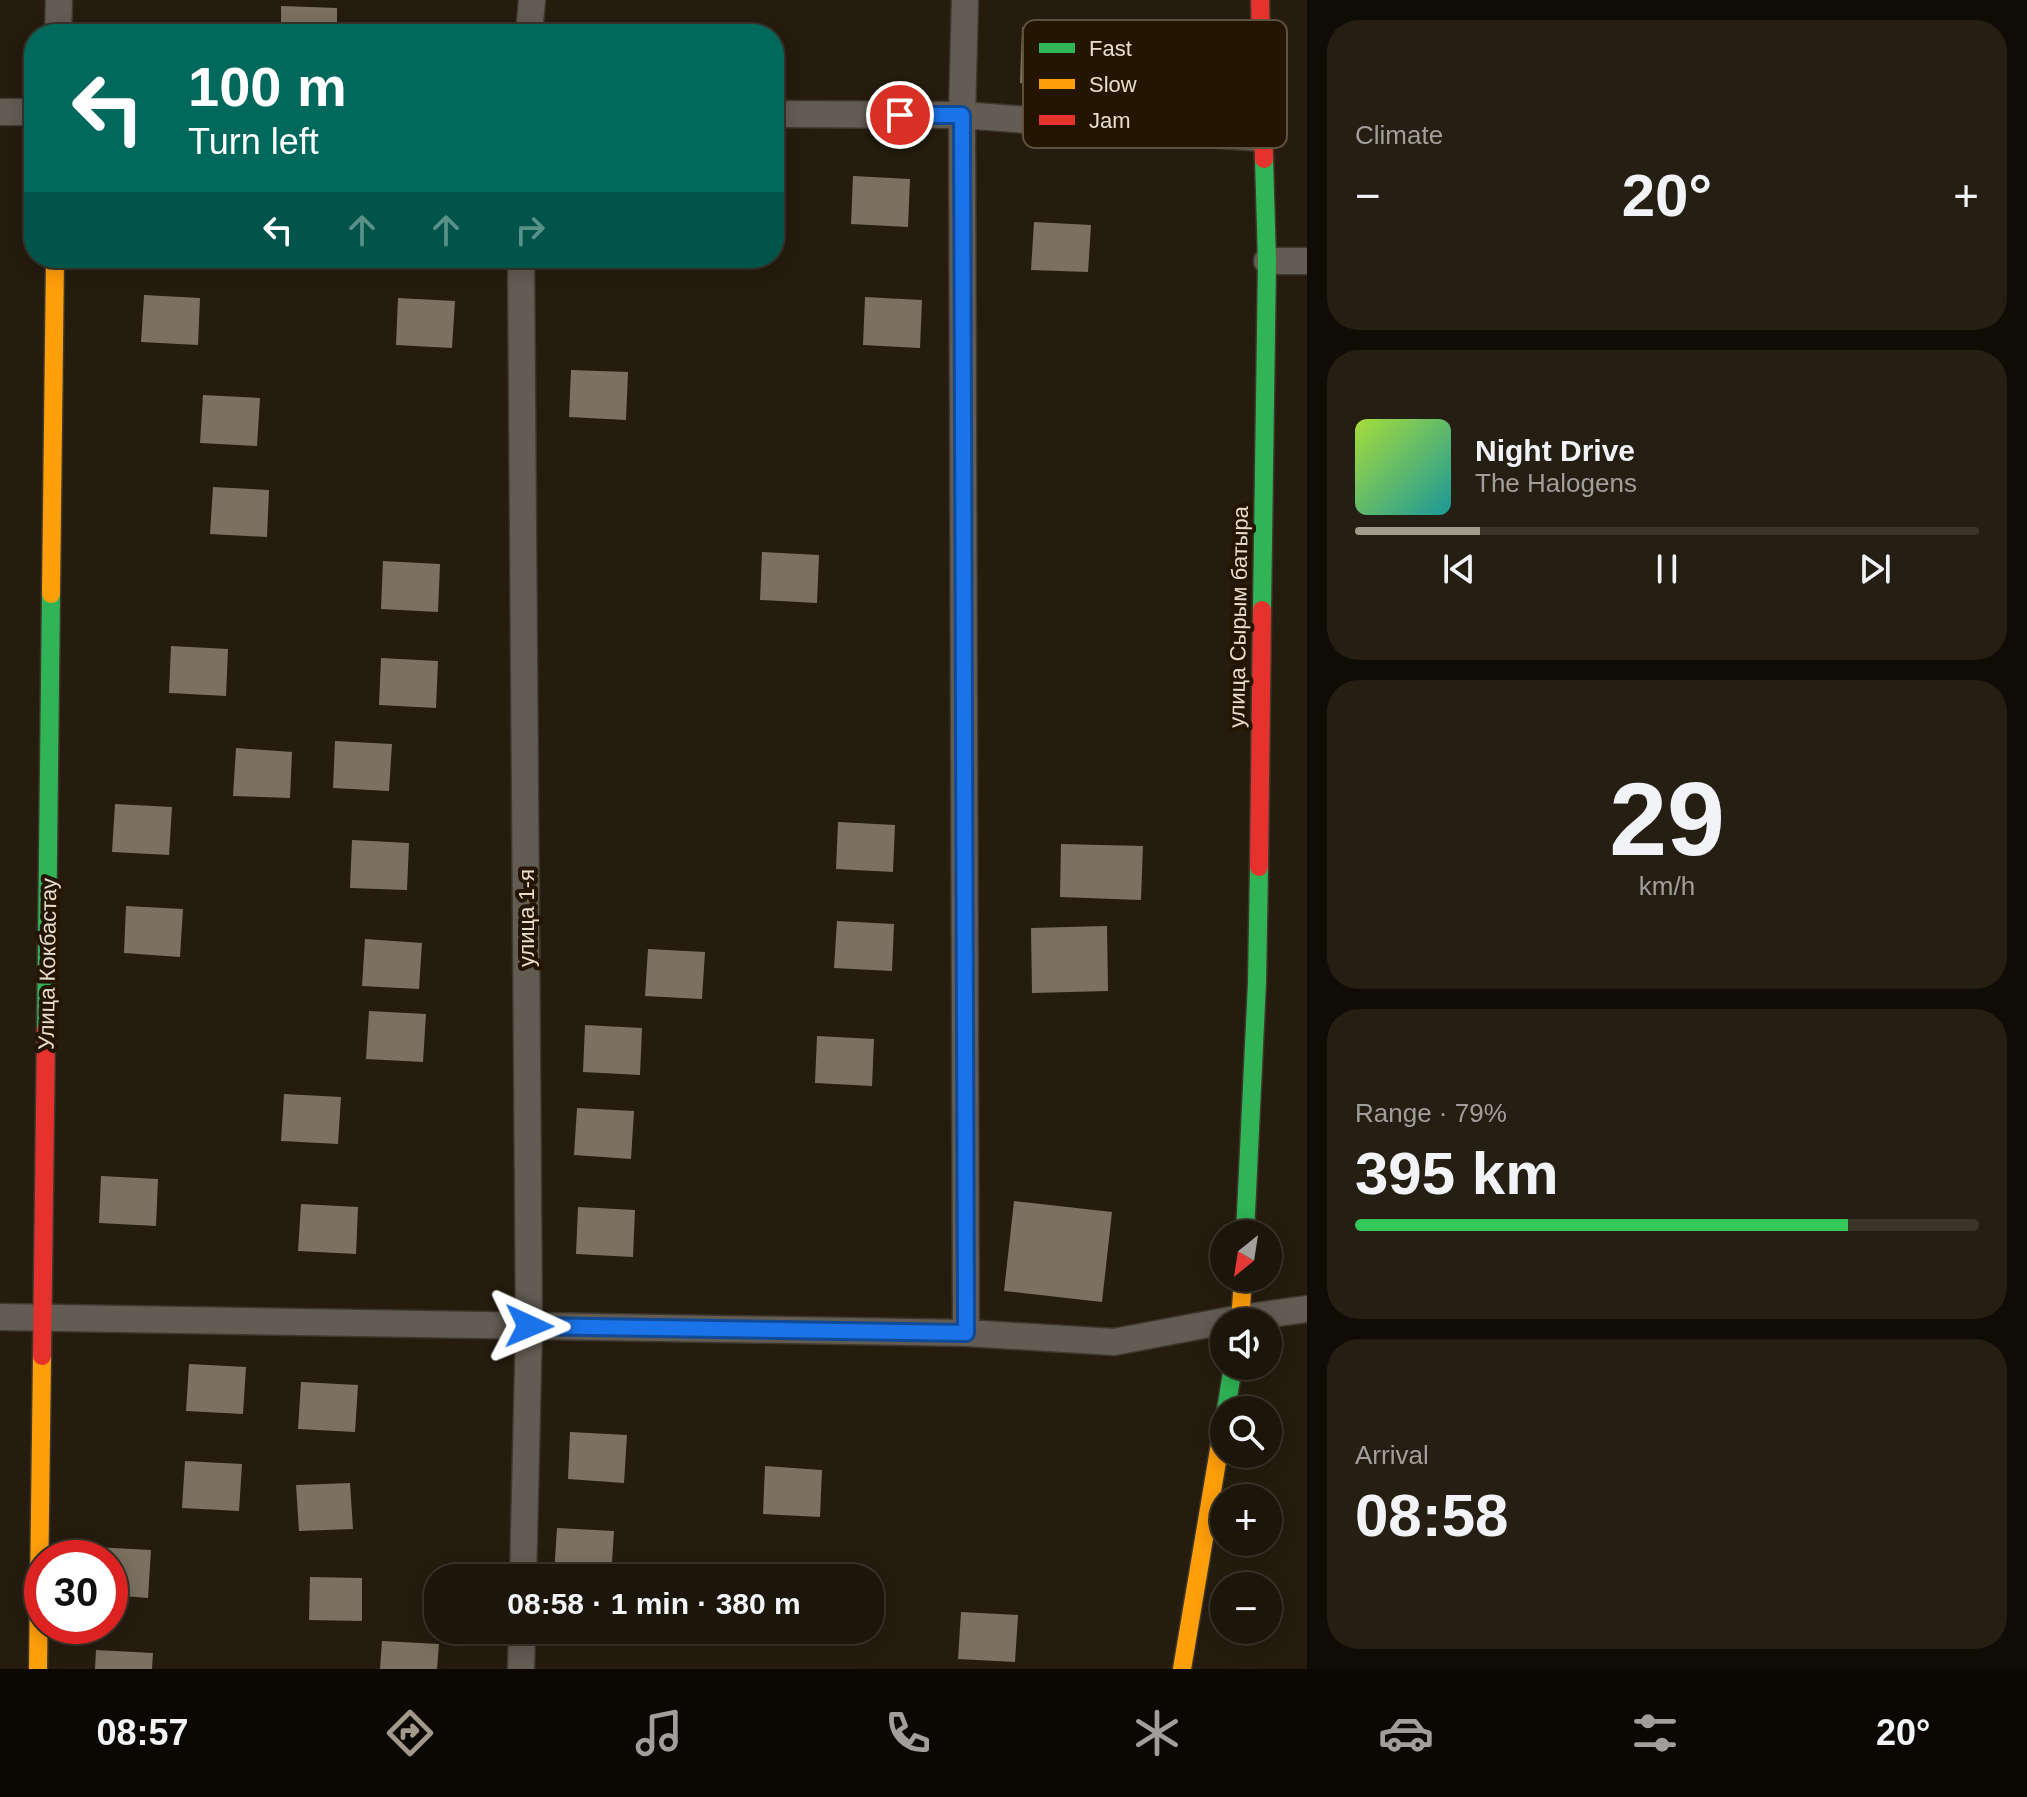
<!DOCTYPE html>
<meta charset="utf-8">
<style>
:root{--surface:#1c150a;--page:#251e13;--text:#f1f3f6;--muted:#a09f9c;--line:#3a342b;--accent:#a3998b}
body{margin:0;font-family:Helvetica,sans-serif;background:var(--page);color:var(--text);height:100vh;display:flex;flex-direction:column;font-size:30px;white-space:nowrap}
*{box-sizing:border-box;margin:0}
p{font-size:26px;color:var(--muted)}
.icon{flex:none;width:44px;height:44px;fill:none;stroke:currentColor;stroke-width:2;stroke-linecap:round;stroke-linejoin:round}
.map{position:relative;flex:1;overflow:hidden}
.drawer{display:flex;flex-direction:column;gap:20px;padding:20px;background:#0f0c06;width:720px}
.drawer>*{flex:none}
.top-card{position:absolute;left:24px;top:24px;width:760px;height:244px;border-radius:32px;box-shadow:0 4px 20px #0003,0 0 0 2px var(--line);background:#00695c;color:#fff;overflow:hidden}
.needle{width:52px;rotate:210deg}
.controls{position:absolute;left:1210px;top:1220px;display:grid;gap:16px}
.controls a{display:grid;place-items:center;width:72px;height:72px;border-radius:50%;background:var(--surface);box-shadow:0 4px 20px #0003,0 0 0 2px var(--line);font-size:40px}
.speed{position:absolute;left:24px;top:1540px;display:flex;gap:16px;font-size:40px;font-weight:700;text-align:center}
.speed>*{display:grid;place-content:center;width:104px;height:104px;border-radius:50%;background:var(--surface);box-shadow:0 4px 20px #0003,0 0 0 2px var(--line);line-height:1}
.speed .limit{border:12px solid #d22;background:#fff;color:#111}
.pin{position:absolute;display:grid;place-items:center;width:68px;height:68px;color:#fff;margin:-34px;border:4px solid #fff;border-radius:50%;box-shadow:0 2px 8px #0007}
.me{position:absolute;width:88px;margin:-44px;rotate:91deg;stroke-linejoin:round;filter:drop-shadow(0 0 6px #0008)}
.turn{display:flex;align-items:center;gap:28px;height:168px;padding:0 32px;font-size:36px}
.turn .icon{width:104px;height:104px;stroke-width:2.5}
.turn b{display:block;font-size:56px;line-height:68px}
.lanes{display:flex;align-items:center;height:76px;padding:0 32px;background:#0003;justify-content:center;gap:40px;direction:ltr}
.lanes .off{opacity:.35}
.big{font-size:60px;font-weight:700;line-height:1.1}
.drawer .widget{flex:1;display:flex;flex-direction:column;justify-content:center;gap:12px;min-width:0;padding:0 28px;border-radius:32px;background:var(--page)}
.drawer .dial{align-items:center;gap:0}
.dial b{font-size:104px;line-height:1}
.song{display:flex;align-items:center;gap:24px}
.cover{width:96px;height:96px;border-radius:12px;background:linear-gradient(135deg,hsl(80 70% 55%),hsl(180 70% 35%))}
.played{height:8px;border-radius:4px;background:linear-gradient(90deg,var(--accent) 20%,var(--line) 20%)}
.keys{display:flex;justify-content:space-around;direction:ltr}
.heat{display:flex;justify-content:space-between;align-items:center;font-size:44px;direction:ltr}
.charge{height:12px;border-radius:6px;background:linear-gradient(90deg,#34c759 79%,var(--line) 0)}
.trip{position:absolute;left:424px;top:1564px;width:460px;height:80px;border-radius:32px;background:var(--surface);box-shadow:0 4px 20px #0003,0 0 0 2px var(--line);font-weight:700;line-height:80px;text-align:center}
.menu{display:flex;height:128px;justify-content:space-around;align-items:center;background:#0b0804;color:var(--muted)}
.menu .icon{width:56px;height:56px}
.menu .current{color:var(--accent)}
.menu b{font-size:36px;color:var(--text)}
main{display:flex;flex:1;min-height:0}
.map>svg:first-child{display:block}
.building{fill:#7c7160}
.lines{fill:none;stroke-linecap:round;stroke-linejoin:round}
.street-casing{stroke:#3d372d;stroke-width:29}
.fast-casing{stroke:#3d372d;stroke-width:21}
.slow-casing{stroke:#3d372d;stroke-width:21}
.jam-casing{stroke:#3d372d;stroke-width:21}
.street{stroke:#625c52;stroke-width:26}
.fast{stroke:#30b455;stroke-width:18}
.slow{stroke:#ff9f0a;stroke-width:18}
.jam{stroke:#e5322d;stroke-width:18}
.route-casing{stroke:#114b97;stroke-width:20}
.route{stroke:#1a73e8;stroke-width:14}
.labels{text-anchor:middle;stroke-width:8;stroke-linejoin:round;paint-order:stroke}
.street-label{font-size:22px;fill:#e7ddce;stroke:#241500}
.key{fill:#241500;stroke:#5e513e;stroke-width:2}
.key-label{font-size:22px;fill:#e7ddce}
</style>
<main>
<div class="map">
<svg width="1307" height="1669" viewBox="0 0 1307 1669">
<rect width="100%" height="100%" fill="#251c0e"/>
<path class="building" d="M281,6L337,8V34H281Z
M1022,27L1079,29L1077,85L1020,83Z
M853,176L910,179L908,227L851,224Z
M1034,222L1091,225L1088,272L1031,270Z
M144,295L200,298L198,345L141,342Z
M865,297L922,300L920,348L863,345Z
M398,298L455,301L452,348L396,345Z
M571,370L628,372L626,420L569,417Z
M203,395L260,398L257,446L200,443Z
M213,487L269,490L267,537L210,534Z
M762,552L819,555L817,603L760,600Z
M383,561L440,564L438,612L381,609Z
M171,646L228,649L226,696L169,693Z
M381,658L438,661L436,708L379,705Z
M335,741L392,744L389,791L333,788Z
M236,748L292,752L290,798L233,796Z
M115,804L172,807L169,855L112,852Z
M838,822L895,825L893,872L836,869Z
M352,840L409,843L407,890L350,888Z
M1061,844L1143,846L1141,900L1060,897Z
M126,906L183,909L180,957L124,953Z
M837,921L894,924L892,971L834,968Z
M1107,926L1108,991L1032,993L1031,928Z
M365,939L422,943L419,989L362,986Z
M648,949L705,952L702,999L645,996Z
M369,1011L426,1014L423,1062L366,1059Z
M585,1025L642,1028L640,1075L583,1072Z
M817,1036L874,1039L872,1086L815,1083Z
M284,1094L341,1097L338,1144L281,1141Z
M577,1108L634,1111L631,1159L574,1155Z
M101,1176L158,1179L156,1226L99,1223Z
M1014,1201L1112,1212L1102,1302L1004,1291Z
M301,1204L358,1207L356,1254L298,1251Z
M578,1207L635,1210L633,1257L576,1254Z
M189,1364L246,1367L243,1414L186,1411Z
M301,1382L358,1385L355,1432L298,1429Z
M570,1432L627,1435L624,1483L568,1479Z
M185,1461L242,1464L239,1511L182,1508Z
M765,1466L822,1470L820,1517L763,1514Z
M350,1483L353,1529L299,1531L296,1485Z
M557,1528L614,1531L611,1578L554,1575Z
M94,1547L151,1550L148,1598L110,1595V1558H93Z
M310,1577L362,1578V1621L309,1620Z
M961,1612L1018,1615L1015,1662L958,1659Z
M382,1641L439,1644L437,1669H380Z
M96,1650L153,1653L152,1669H95Z"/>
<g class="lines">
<g class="street-casing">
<path id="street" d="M965,0L962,115L966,1333
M58,34L59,0
M529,34L532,0
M0,112H34
M774,114L962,115L1262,138
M521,258L529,1326L523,1578
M1267,261H1307
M0,1317L966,1333L1114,1342L1241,1318L1307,1309
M521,1669L522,1630"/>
</g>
<g class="fast-casing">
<path id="fast" d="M1262,610L1267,261L1264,159
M46,1030L51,594
M1245,1234L1257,982L1259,867
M1226,1410L1233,1366"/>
</g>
<g class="slow-casing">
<path id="slow" d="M51,594L55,258
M1240,1322L1243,1278
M38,1669L42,1356
M1182,1669L1224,1420"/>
</g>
<g class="jam-casing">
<path id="jam" d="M1260,0L1264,159
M1259,867L1262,610
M42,1356L46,1030"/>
</g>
<use href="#street" class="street"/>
<use href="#fast" class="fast"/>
<use href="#slow" class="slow"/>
<use href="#jam" class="jam"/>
</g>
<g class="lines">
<g class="route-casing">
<path id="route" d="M529,1326L966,1333L962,115H900"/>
</g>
<use href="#route" class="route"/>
</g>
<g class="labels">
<g class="street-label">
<text transform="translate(1238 617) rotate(-89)" y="8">улица Сырым батыра</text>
<text transform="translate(526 918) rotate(-90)" y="8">улица 1-я</text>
<text transform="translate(47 964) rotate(-89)" y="8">Улица Кокбастау</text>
</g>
</g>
<rect x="1023" y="20" width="264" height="128" rx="12" class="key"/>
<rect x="1039" y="43" width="36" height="10" fill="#30b455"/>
<rect x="1039" y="79" width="36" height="10" fill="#ff9f0a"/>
<rect x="1039" y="115" width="36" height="10" fill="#e5322d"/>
<g class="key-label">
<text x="1089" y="56">Fast</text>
<text x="1089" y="92">Slow</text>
<text x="1089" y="128">Jam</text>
</g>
</svg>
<div class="controls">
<a><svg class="needle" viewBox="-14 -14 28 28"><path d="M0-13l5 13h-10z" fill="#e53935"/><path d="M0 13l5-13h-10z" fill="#a09f9c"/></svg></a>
<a><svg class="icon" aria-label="sound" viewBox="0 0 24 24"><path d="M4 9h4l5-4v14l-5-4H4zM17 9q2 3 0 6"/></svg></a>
<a><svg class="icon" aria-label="search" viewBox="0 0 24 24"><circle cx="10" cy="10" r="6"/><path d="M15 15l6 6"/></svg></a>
<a>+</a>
<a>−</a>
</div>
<div class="speed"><div class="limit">30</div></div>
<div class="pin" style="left:900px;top:115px;background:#d93025"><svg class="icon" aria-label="arrive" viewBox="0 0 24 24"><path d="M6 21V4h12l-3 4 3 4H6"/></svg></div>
<svg class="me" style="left:529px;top:1326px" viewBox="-20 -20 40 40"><path d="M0-17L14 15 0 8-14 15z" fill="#1a73e8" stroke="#fff" stroke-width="4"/></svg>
<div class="trip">08:58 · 1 min · 380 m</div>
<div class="top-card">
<div class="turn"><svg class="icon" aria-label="left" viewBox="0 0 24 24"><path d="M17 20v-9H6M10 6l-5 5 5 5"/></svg><div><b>100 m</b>Turn left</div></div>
<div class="lanes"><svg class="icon" aria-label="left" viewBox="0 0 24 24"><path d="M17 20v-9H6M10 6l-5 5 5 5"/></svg><svg class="icon off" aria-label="ahead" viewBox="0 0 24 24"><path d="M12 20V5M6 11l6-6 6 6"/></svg><svg class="icon off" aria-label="ahead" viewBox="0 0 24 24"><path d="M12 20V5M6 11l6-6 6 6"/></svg><svg class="icon off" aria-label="right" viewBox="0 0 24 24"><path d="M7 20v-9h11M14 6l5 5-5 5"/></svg></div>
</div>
</div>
<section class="drawer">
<div class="widget"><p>Climate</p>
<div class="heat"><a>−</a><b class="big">20°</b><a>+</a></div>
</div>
<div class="widget">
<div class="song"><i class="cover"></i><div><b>Night Drive</b><p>The Halogens</p></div></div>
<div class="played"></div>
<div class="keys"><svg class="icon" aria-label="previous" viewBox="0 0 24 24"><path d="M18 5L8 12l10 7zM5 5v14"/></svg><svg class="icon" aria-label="pause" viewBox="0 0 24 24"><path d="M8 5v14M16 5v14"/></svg><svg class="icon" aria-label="next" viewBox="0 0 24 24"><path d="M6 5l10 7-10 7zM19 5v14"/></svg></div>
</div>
<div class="widget dial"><b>29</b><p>km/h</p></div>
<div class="widget"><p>Range · 79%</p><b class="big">395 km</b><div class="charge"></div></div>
<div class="widget"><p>Arrival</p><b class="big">08:58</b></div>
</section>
</main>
<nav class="menu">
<b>08:57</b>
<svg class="icon current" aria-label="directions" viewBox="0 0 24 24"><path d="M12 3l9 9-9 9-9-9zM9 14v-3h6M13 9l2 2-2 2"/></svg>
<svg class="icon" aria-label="music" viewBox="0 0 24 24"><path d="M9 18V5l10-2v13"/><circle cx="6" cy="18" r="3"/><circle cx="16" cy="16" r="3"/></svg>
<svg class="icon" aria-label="phone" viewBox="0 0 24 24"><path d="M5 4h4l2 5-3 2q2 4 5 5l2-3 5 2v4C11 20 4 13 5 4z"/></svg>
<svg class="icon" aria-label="climate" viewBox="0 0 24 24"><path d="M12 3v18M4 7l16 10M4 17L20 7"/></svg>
<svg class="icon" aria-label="car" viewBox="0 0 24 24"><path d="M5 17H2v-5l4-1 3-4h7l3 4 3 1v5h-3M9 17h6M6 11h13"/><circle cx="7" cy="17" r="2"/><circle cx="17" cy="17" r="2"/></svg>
<svg class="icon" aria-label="filters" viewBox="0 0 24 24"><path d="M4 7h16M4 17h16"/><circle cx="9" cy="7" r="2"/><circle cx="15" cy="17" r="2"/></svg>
<b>20°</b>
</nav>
